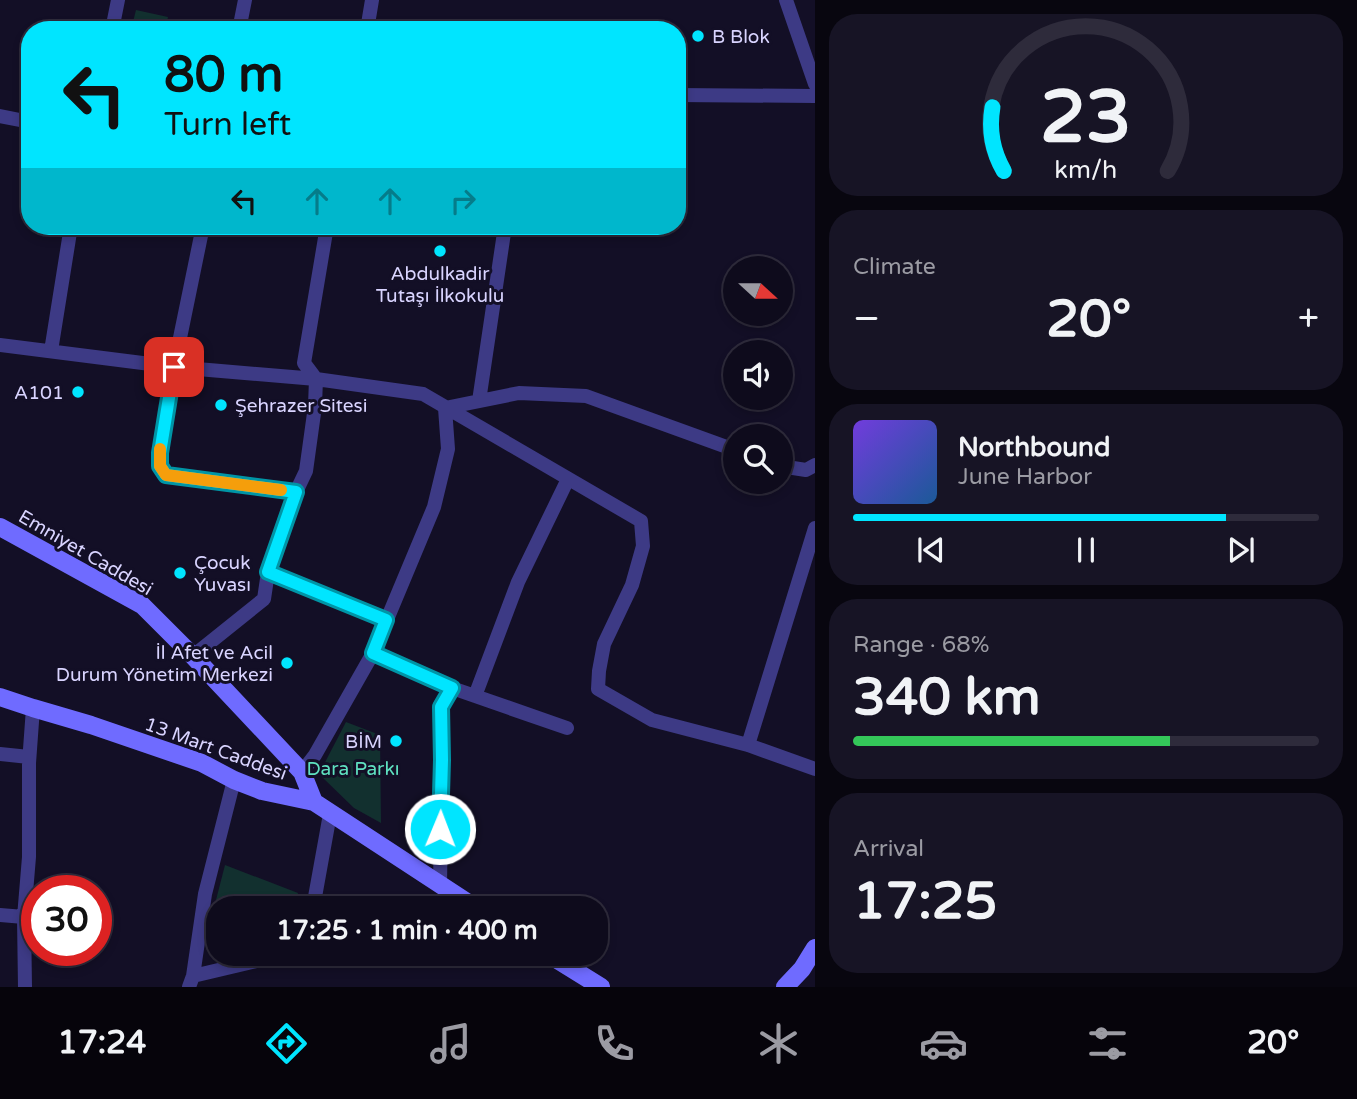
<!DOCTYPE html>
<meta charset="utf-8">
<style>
:root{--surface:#0e0b1c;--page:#171425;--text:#f1f3f6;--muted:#9b9ba3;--line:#2e2b3b;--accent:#00e5ff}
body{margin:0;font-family:"Varela Round",sans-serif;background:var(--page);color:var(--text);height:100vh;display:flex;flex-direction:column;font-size:26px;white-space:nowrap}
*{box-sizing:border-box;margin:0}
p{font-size:23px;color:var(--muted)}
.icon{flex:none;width:38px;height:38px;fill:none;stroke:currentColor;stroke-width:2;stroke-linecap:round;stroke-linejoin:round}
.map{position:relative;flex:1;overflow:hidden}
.side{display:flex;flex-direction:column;gap:14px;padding:14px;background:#08060f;width:542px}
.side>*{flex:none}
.banner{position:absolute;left:21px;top:21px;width:665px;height:214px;border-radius:28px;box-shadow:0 4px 10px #0003,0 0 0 2px var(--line);background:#00e5ff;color:#111;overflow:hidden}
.needle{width:46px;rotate:111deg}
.fabs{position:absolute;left:723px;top:256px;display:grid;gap:14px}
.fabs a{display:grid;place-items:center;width:70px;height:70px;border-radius:50%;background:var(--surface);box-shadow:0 4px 10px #0003,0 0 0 2px var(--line);font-size:35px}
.speed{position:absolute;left:21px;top:875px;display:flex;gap:14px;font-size:35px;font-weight:700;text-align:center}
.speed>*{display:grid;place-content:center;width:91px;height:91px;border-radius:50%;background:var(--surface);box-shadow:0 4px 10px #0003,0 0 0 2px var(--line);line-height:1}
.speed .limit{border:10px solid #d22;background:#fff;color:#111}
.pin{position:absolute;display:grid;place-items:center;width:60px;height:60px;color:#fff;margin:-30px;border-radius:14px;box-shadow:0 4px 10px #0006}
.me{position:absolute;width:77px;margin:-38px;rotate:1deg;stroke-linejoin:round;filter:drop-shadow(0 0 5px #0008)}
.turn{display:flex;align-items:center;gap:24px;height:147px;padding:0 28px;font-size:32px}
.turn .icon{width:91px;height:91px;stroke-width:2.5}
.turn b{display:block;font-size:49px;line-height:60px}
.lanes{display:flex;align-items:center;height:66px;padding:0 28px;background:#0003;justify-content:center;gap:35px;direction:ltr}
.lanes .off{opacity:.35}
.big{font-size:52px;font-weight:700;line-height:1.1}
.side .card{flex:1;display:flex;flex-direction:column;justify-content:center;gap:10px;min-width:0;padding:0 24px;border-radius:28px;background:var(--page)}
.side .dial{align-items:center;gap:0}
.dial svg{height:182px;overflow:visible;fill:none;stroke:var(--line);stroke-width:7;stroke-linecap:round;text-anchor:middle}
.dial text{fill:var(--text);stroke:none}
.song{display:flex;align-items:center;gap:21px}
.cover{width:84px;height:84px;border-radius:10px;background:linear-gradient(135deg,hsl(260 70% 55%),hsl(210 70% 35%))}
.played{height:7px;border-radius:4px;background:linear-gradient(90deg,var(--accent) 80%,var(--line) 80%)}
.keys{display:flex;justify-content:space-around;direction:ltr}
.heat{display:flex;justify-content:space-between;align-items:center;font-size:38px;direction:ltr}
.charge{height:10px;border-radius:5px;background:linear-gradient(90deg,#34c759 68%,var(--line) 0)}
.trip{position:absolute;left:206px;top:896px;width:402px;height:70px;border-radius:28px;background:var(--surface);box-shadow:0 4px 10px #0003,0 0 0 2px var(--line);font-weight:700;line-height:70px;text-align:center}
.tab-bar{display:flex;height:112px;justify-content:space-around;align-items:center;background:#06040b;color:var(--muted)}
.tab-bar .icon{width:49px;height:49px}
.tab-bar .on{color:var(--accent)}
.tab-bar b{font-size:32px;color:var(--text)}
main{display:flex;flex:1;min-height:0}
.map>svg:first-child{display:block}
.green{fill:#12302f}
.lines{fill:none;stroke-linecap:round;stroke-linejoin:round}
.street{stroke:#3d3a85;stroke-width:14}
.secondary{stroke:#6f6bff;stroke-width:18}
.route-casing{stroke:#0095a6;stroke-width:18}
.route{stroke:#00e5ff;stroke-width:12}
.slow{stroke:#f59e0b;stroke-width:12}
.poi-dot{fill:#00e5ff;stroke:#130f26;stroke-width:2.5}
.labels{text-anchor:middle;stroke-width:6;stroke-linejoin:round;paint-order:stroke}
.poi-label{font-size:19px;fill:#d9d4ff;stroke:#130f26;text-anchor:start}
.street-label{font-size:19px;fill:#d9d4ff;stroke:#130f26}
.park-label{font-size:19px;fill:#5fe0c0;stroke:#130f26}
</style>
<main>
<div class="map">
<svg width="815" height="987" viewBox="0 0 815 987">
<rect width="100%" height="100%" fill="#130f26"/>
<path class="green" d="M136,10L168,17L165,30H131Z
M346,722L380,735L381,823L354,808L322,777L321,770Z
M225,865L298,893L295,908H219V954H235L214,959L216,900Z"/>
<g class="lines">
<path class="street" d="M786,0L815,84
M112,30L118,0
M239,30L245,0
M367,30L372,0
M677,95L815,96
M0,116L30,122
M203,226L174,367L160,453V466L166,475L296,492
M0,345L174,367L316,379L423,394L641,521L643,546L632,585L604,644L599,671L598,689L652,720L748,745L815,769
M51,351L71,226
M479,401L505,226
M445,408L519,393L586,396L735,450
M780,466L806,470L815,465
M268,572L386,620
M373,653L452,688L567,728
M193,656L264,599L268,572L296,492L306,471L315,406L316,379L304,363L327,226
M475,696L518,582L568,479
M748,745L815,528
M0,754L29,757
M302,772L315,755L373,653L434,507L448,449L445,408
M440,885L442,760L441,707L452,688
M313,908L330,814
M0,915L24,917
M193,976L286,954
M25,987L24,917L29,857V763L33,708
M189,987L193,976L205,894L234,780"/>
<path class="secondary" d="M0,527L142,605L193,656L302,772L314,802
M0,697L33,708L91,725L202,763L234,780L262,791L314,802L476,908
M548,954L601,987
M785,987L802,969L815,948"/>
</g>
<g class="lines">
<g class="route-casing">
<path id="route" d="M174,367L160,453V466L166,475L296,492L268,572L386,620L373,653L452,688L441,707L442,760L440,829"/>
</g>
<use href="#route" class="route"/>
<path class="slow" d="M160,449V466L166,475L281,490"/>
</g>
<g class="poi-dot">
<circle cx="698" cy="36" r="7"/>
<circle cx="440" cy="251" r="7"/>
<circle cx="78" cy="392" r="7"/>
<circle cx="221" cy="405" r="7"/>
<circle cx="180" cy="573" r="7"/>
<circle cx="287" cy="663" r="7"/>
<circle cx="396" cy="741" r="7"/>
</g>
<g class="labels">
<g class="poi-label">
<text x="712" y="43">B Blok</text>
<text x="440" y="280" text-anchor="middle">Abdulkadir<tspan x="440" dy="22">Tutaşı İlkokulu</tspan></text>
<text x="64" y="399" text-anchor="end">A101</text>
<text x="235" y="412">Şehrazer Sitesi</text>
<text x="194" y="569">Çocuk<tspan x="194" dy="22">Yuvası</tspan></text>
<text x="273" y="659" text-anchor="end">İl Afet ve Acil<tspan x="273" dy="22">Durum Yönetim Merkezi</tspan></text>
<text x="382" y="748" text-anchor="end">BİM</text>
</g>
<g class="street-label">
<text transform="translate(86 552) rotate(30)" y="7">Emniyet Caddesi</text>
<text transform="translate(216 748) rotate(20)" y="7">13 Mart Caddesi</text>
</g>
<g class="park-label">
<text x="353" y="775">Dara Parkı</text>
</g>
</g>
</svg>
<div class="fabs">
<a><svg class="needle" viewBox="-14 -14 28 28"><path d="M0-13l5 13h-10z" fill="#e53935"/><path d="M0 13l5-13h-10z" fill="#9b9ba3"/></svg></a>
<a><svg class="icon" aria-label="sound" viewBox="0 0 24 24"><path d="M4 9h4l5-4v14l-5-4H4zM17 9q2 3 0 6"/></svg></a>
<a><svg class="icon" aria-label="search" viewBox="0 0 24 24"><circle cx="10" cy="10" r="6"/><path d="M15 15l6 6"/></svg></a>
</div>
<div class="speed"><div class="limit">30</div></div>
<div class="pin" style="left:174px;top:367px;background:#d93025"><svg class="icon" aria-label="arrive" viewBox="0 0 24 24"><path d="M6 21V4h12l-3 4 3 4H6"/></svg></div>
<svg class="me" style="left:440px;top:829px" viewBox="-20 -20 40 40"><circle r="17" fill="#00e5ff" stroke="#fff" stroke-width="3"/><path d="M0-11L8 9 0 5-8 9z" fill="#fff"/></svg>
<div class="trip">17:25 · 1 min · 400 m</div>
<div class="banner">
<div class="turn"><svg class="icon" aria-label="left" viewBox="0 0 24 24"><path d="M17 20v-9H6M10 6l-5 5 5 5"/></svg><div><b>80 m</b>Turn left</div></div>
<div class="lanes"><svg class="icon" aria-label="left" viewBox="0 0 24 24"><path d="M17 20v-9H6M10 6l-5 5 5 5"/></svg><svg class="icon off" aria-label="ahead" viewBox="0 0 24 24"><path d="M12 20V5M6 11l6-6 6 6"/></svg><svg class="icon off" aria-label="ahead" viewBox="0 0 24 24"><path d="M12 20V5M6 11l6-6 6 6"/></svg><svg class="icon off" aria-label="right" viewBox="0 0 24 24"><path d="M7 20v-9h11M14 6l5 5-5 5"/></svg></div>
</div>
</div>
<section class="side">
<div class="card dial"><svg viewBox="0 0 100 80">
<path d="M14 69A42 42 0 1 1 86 69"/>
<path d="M14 69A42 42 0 0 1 9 41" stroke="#00e5ff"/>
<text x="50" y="56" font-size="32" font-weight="700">23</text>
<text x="50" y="72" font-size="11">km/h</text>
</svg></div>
<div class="card"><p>Climate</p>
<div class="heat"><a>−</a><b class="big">20°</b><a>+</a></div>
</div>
<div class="card">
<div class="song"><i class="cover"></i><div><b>Northbound</b><p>June Harbor</p></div></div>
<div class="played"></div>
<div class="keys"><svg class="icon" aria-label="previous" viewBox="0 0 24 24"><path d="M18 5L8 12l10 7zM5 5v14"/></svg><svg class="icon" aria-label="pause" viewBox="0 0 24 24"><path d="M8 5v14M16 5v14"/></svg><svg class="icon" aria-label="next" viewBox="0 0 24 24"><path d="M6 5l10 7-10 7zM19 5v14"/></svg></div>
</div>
<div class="card"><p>Range · 68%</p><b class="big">340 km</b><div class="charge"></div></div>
<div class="card"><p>Arrival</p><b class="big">17:25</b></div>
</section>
</main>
<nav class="tab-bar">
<b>17:24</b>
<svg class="icon on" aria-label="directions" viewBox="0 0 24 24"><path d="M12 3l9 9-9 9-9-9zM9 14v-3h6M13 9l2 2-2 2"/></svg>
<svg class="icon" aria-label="music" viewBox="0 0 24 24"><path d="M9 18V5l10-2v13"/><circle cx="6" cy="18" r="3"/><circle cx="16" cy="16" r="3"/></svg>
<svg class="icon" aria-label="phone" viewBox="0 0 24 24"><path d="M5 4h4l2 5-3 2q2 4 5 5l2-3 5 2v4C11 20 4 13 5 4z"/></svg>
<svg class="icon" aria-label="climate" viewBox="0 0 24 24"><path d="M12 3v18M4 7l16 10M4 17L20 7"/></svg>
<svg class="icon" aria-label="car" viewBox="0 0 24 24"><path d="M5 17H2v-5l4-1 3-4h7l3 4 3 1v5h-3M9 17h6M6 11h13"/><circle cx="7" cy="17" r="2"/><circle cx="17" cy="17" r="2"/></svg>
<svg class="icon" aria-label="filters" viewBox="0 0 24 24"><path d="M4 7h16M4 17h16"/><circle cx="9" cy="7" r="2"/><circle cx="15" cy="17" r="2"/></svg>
<b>20°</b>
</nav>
